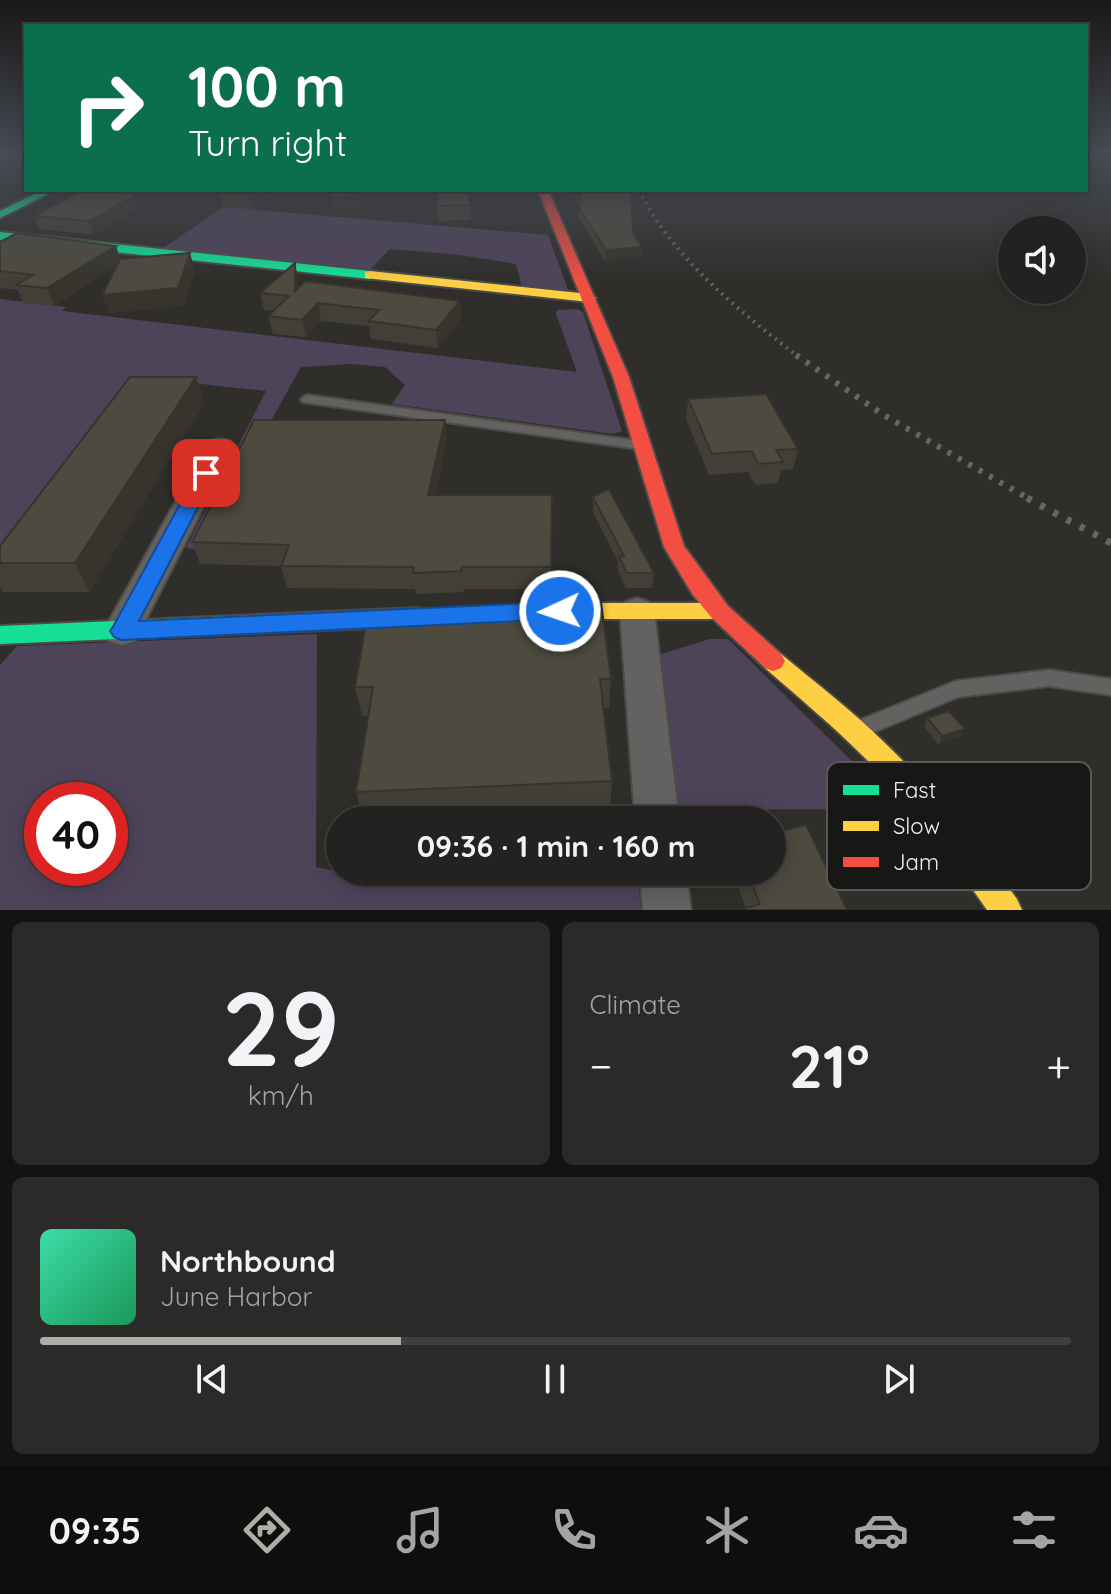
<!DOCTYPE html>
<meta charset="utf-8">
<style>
:root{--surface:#232220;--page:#2b2a29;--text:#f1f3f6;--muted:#a3a4a5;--line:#403f3e;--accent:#aeadaa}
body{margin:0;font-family:Quicksand,sans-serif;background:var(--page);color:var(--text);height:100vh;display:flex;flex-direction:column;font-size:30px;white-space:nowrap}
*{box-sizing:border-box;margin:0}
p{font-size:26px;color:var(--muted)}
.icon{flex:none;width:44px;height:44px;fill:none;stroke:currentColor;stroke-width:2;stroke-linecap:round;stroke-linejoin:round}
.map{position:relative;height:910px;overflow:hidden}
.details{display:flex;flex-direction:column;gap:12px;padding:12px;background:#131312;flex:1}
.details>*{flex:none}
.banner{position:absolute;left:24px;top:24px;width:1064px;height:168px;border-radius:0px;box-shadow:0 4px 20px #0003,0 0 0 2px var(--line);background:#0b6e4f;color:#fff;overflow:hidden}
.controls{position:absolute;left:998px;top:216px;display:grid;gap:16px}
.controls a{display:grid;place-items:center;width:88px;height:88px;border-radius:50%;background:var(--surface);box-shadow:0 4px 20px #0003,0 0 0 2px var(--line);font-size:40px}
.speed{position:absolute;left:24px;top:782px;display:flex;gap:16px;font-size:40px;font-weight:700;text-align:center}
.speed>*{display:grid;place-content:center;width:104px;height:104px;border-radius:50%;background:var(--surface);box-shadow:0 4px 20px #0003,0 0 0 2px var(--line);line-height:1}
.speed .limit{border:12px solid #d22;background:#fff;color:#111}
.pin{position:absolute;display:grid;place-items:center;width:68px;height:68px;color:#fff;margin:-34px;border-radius:16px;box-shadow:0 4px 12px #0006}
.me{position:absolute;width:88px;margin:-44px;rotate:267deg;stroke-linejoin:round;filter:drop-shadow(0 0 6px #0008)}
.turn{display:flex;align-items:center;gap:28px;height:168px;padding:0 32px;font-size:36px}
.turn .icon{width:104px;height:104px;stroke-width:2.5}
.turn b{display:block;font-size:56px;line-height:68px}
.big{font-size:60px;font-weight:700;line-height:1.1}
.details .widget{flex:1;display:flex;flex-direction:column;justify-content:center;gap:12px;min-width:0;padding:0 28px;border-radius:12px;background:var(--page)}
.details .dial{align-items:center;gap:0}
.dial b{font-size:104px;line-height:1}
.song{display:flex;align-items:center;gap:24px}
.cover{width:96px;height:96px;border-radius:12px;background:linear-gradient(135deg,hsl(160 70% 55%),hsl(150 70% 35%))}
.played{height:8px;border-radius:4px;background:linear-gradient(90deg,var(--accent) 35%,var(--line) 35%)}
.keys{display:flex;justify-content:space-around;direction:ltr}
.heat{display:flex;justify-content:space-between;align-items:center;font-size:44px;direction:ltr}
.details .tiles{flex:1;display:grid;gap:12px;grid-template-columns:1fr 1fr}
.widget:last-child{grid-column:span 2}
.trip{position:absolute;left:326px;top:806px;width:460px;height:80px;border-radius:40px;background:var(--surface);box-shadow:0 4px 20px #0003,0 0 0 2px var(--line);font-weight:700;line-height:80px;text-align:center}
.dock{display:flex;height:128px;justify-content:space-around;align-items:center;background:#0e0e0d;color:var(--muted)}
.dock .icon{width:56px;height:56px}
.dock .selected{color:var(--accent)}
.dock b{font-size:36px;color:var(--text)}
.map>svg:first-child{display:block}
.green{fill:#4e445a;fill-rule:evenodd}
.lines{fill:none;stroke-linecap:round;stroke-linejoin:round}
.lane-casing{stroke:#4b4b48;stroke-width:4}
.street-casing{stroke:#4b4b48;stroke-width:4}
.fast-casing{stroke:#4b4b48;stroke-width:4}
.slow-casing{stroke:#4b4b48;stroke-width:4}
.jam-casing{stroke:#4b4b48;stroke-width:4}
.lane{fill:#636260;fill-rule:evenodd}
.street{fill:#636260;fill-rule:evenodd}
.fast{fill:#16e098;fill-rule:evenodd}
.slow{fill:#ffcf43;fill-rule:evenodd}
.jam{fill:#f24e42;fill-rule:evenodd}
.rail-far2{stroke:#666664;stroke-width:4;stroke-dasharray:2 5;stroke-linecap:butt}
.rail-far1{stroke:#666664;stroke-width:6;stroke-dasharray:4 8;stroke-linecap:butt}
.rail{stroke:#666664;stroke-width:7;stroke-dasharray:5 10;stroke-linecap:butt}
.wall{fill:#424036}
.shaded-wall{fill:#36342c}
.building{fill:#4d4a3f;stroke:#36342c;stroke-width:2}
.route{fill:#1a73e8;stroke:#114b97;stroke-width:2}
.key{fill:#171715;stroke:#595856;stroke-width:2}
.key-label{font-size:22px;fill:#f2f1ee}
</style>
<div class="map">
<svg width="1111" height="910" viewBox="0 0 1111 910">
<rect width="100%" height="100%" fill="#2f2e2b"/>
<path class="green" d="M223,207L548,235L569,292L522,287L516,264L460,255L390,249L369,271L162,249Z
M0,299L66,307L62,311L577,372L556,314L557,310L577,309L583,312L622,431L613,434L392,404L405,385L385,367L352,364L301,367L260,440L206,550L186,548L266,391L137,377L0,560Z
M317,634L316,867L405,886L596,872H637L641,910H0V665L17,646ZM42,800H110V868H42Z
M710,639H728L891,800L906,846L899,859L864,809L676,810L655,656Z"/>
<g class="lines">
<g class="lane-casing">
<path id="lane" d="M307,395L639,441L646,445L639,449L302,402L301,399Z
M1049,670L1111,679V695L1049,686L958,697L867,735L860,732L857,726L860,720L956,681Z"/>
</g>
<g class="street-casing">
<path id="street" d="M220,439L230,441L234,447L135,641L122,645L109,641L104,631L109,621L206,447L210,441Z
M637,598L649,602L654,611L679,820H635L620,611L625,602Z
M640,872H686L691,910H643Z"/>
</g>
<g class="fast-casing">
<path id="fast" d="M43,190H56L0,218V211Z
M0,232L370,271L376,275L370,279L0,240Z
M420,608L428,611L431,617L428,623L420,626L0,644V626Z"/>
</g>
<g class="slow-casing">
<path id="slow" d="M370,271L589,294L596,298L589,302L365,278V272Z
M547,603H717L725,605L728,611L725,617L717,619H547L539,617L536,611L539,605Z
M773,651L781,654C816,683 853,711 885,743C934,790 977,844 1017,899L1022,910H987C950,856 911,804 865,758C833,726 798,697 765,668L761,661L765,654Z"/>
</g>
<g class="jam-casing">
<path id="jam" d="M538,190H548L629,377L684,546L728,606L781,654L785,661L781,668L773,671L765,668L712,618L693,595L664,547L613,377Z"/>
</g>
<use href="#lane" class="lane"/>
<use href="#street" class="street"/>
<use href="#fast" class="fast"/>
<use href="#slow" class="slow"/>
<use href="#jam" class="jam"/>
<path class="rail-far2" d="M639,190C670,255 742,314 799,357"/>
<path class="rail-far1" d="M796,355L882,414L1031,500"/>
<path class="rail" d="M1027,498L1111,543"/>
</g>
<path class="wall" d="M222,190H280L252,210L223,207L219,192Z
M470,190L471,220L439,221L437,206Z
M574,190H629L633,234L641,257L605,261L579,218V206L574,195Z
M138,194L142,207L94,235L39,229L34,216Z
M0,242L116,246L120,259L195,270L183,306L109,313L117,265L54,306L23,303L18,290L0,288Z
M295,263L298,279V287L460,301L461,318L438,348L371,339L369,326L321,321L306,337L273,334L268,316L274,311L264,310L260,293Z
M196,377L204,403L89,592H3L0,586V546Z
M688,399L798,449L793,469L781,470L778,483L755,485L748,472L709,475L686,419Z
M447,440L435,495H552L551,589H464L463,592L416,594L415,589L287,588L281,566L200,564L192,542Z
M593,497L654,573L652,588H626L618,572V562L593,512Z
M611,679L609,708H604L612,781L610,810L363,820L356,792L368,716H362L355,687Z
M927,718L965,729L961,736L938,744L924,726Z
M732,872H772L847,910H746V908Z"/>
<path class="shaded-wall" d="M26,156V170L0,181V166Z
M256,190H280L252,210L249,194Z
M371,190L373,206L333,210L331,197Z
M138,194L142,207L94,235L89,221Z
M116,246L121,263L54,306L47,288Z
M642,247L641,257L605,261L606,250Z
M190,253L195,270L183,306L109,313L102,295Z
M295,263L298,279V308L295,291Z
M460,301L461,318L438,348L436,330Z
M318,303L321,321L306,337L302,320Z
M196,377L204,403L89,592L75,563Z
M445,420L447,440L431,516L428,495Z
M965,729L961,736L938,744L942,736Z"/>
<path class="building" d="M0,155H26V156L0,166Z
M83,190L138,194L89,221L34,216Z
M222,190H256L249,194L219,192Z
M331,190H370L371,194L331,197Z
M438,190H469L470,205L437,206Z
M576,190H629L631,194L633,234L642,247L606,250L579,208L581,199Z
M17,233L116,246L47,288L16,285L33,275L0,271V242Z
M190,253L178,288L102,295L120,259Z
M295,263V291L305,281L460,301L436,330L369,321L379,310L318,303L302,320L268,316L289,296L260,293Z
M130,377H196L75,563H0V546Z
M766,394L798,449L776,450L783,462L758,464L752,451L712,454L688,399Z
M254,420H445L428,495H552L551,567H462L461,571L413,573L414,567L281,566L289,545L192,542Z
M609,489L654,573H627L619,557L624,556L593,497Z
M601,602L611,679H600L612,781L356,792L373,687H355L368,612Z
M949,711L965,729L942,736L927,718Z
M806,825L847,910H747L746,908L760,904L747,872H772V833Z"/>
<linearGradient id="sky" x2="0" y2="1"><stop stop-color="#1a1918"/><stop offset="0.55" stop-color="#474c55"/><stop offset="1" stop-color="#474c55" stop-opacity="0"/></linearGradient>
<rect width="1111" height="282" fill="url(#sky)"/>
<path class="route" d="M206,467L216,473L139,621L560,602L568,605L571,611L568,617L560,619L122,640L114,637L110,631L114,625L197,473Z"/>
<rect x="827" y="762" width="264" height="128" rx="12" class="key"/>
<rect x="843" y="785" width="36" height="10" fill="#16e098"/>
<rect x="843" y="821" width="36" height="10" fill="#ffcf43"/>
<rect x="843" y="857" width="36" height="10" fill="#f24e42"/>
<g class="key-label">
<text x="893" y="798">Fast</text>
<text x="893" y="834">Slow</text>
<text x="893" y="870">Jam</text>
</g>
</svg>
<div class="controls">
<a><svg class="icon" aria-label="sound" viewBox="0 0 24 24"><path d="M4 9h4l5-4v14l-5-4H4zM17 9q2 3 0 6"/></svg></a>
</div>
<div class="speed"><div class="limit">40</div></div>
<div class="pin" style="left:206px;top:473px;background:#d93025"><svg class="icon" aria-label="arrive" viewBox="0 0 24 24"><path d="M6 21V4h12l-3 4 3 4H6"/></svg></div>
<svg class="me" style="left:560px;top:611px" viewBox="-20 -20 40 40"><circle r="17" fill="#1a73e8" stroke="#fff" stroke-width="3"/><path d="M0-11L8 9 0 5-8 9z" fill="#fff"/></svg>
<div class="trip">09:36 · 1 min · 160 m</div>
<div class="banner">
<div class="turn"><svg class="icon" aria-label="right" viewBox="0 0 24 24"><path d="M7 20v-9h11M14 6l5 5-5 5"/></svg><div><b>100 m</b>Turn right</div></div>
</div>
</div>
<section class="details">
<div class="tiles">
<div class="widget dial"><b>29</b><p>km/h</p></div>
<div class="widget"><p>Climate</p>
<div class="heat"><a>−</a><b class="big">21°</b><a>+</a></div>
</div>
<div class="widget">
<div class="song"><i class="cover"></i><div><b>Northbound</b><p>June Harbor</p></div></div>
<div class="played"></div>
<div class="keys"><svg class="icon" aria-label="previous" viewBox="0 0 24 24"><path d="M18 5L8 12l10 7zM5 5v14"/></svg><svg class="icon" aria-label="pause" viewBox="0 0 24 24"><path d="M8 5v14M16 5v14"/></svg><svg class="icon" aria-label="next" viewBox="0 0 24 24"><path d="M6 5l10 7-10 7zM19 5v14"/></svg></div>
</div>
</div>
</section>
<nav class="dock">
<b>09:35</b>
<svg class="icon selected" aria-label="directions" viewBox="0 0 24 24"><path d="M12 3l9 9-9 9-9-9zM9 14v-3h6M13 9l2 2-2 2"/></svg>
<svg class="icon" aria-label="music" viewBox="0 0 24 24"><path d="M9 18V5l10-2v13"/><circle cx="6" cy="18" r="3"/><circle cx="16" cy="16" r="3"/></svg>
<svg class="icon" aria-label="phone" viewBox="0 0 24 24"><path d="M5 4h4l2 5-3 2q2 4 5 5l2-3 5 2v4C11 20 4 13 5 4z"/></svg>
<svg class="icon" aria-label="climate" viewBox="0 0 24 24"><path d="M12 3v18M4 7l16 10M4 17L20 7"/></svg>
<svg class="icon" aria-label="car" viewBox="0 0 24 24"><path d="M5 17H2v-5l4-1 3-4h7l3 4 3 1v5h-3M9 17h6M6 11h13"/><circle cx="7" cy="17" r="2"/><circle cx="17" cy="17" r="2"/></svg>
<svg class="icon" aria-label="filters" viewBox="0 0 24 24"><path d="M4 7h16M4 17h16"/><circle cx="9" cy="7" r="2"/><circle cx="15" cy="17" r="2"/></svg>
</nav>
